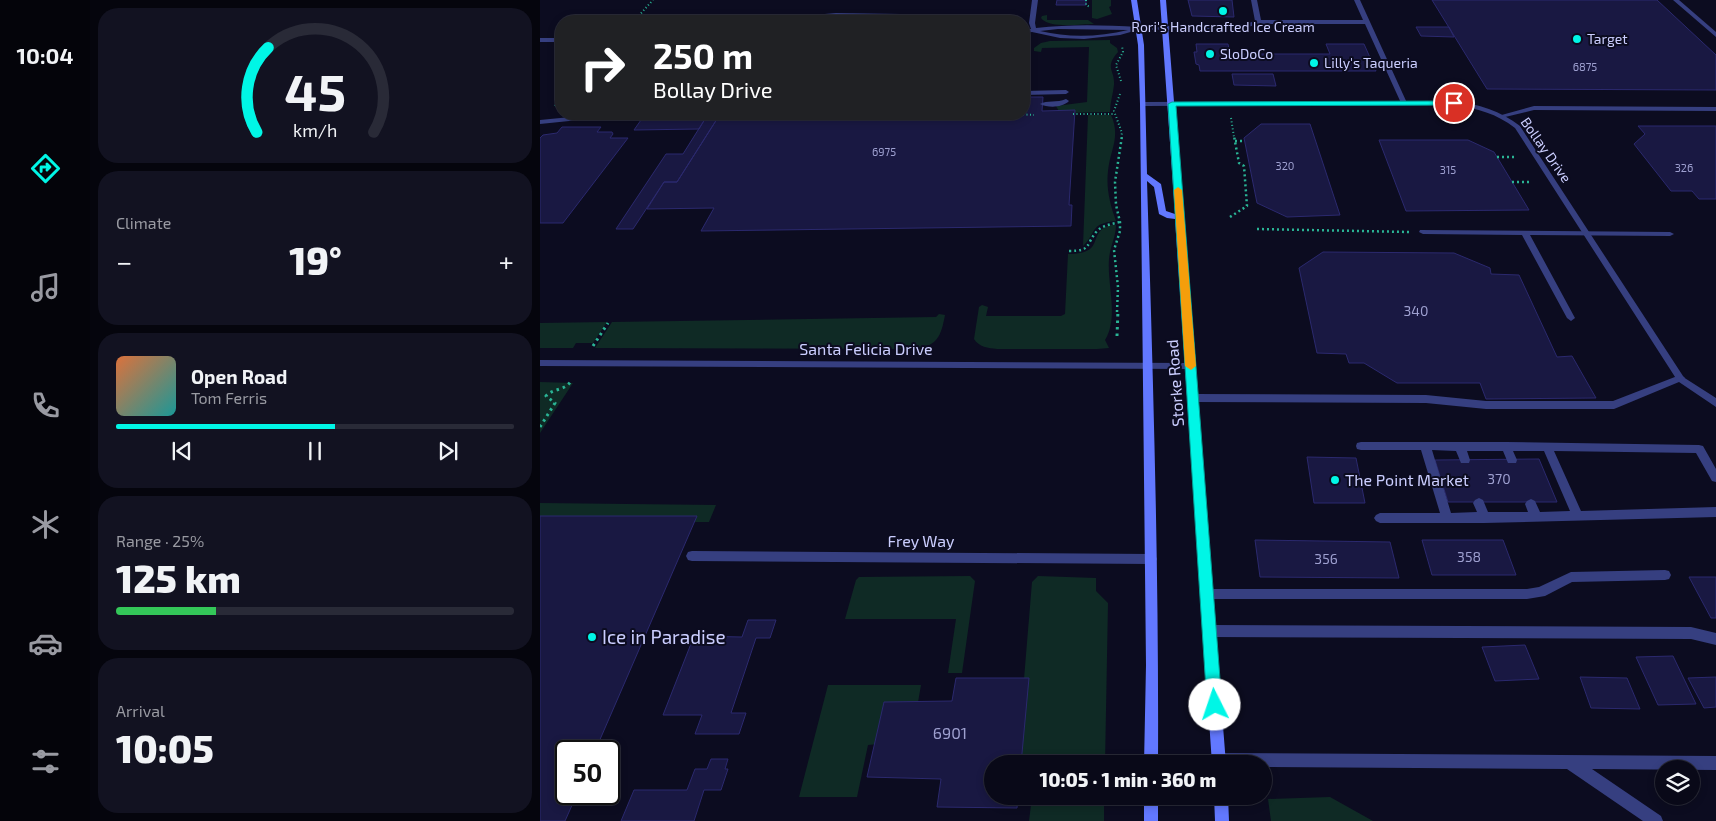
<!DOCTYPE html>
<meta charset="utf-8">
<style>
:root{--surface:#090918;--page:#121221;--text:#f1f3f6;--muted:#999aa2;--line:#292a37;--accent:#00f6e6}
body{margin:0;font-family:"Exo 2",sans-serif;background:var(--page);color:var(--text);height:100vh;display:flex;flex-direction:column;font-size:19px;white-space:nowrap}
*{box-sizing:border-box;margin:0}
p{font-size:16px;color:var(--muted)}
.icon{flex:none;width:28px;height:28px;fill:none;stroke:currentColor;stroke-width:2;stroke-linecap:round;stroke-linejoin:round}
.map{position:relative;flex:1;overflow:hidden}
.details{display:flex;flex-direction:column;gap:8px;padding:8px;background:#05050d;width:450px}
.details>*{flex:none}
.guide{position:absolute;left:15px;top:15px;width:475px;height:105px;border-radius:20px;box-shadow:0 2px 8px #0003,0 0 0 1px var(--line);background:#202124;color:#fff;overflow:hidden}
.tools{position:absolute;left:1115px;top:760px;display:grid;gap:10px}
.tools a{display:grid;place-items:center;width:45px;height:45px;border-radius:50%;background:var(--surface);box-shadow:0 2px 8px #0003,0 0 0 1px var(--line);font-size:25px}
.speed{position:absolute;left:15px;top:740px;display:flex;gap:10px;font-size:25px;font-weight:700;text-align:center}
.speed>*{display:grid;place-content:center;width:65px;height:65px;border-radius:50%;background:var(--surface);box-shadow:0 2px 8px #0003,0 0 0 1px var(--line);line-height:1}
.speed .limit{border:2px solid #111;border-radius:8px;background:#fff;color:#111}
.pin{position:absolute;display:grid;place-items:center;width:42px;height:42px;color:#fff;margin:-21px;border:2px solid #fff;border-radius:50%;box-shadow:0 1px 5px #0007}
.me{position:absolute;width:55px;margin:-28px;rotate:356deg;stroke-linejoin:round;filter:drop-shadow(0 0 4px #0008)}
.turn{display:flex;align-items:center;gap:18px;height:105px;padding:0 15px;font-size:22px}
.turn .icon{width:65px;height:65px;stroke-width:2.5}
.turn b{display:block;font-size:35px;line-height:42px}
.big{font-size:38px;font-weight:800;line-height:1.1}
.details .card{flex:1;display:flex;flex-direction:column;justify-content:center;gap:8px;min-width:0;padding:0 18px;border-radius:20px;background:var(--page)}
.details .dial{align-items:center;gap:0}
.dial svg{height:130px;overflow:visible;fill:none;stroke:var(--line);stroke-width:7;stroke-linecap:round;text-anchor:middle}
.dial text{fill:var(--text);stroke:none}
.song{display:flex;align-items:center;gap:15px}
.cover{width:60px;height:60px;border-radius:8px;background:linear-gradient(135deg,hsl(20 70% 55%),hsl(180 70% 35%))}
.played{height:5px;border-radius:2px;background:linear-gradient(90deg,var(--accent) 55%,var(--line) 55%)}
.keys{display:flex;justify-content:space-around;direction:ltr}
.heat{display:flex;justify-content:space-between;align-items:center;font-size:28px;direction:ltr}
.charge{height:8px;border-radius:4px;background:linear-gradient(90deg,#34c759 25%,var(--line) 0)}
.trip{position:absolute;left:444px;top:755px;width:288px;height:50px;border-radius:25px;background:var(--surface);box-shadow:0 2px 8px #0003,0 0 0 1px var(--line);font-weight:800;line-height:50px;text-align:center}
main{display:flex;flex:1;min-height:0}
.menu{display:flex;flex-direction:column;width:90px;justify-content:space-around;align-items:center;background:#04040a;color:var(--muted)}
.menu .icon{width:35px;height:35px}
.menu .selected{color:var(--accent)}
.menu b{font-size:22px;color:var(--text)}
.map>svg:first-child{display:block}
.green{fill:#0f2a25}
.building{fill:#191842;stroke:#2b296e}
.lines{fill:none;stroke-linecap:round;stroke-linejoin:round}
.path-far2{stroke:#2ab495;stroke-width:2;stroke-dasharray:1 2.5;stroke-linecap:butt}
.path-far1{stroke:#2ab495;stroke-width:2.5;stroke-dasharray:2 3;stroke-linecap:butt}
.path{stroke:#2ab495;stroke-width:3;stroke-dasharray:2.5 4;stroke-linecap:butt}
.lane{fill:#363f80;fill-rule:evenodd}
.street{fill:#363f80;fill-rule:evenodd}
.secondary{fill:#6278ff;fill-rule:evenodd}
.route{fill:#00f6e6;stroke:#00a096}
.slow{fill:#f59e0b}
.poi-dot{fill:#00f6e6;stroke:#0c0c20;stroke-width:2}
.labels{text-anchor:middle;stroke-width:4;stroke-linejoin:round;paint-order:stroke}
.far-number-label{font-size:11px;fill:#9ea0d0}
.far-poi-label{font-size:14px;fill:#cbceff;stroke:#0c0c20;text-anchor:start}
.far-street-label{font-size:14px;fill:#cbceff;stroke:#0c0c20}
.number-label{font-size:14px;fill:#9ea0d0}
.street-label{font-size:16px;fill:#cbceff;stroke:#0c0c20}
.poi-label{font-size:16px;fill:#cbceff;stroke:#0c0c20;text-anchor:start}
.near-number-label{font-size:16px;fill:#9ea0d0}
.near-poi-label{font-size:19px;fill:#cbceff;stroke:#0c0c20;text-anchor:start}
</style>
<main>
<nav class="menu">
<b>10:04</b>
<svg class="icon selected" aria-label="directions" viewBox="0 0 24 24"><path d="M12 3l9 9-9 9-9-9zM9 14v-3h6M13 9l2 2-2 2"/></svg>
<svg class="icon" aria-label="music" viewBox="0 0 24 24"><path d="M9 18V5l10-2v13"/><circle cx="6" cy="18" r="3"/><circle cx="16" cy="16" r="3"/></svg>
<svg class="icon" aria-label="phone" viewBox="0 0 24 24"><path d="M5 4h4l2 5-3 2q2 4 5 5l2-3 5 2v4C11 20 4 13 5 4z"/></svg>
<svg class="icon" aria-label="climate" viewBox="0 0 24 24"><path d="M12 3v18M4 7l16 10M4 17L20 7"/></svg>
<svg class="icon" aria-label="car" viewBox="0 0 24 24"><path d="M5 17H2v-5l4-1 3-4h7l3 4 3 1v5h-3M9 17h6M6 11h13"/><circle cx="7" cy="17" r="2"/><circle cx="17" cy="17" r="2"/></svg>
<svg class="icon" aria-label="filters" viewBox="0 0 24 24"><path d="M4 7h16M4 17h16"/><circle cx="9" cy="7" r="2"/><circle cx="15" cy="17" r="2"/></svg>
</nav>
<section class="details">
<div class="card dial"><svg viewBox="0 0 100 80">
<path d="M14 69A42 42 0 1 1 86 69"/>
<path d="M14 69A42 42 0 0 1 21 17" stroke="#00f6e6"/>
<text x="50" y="56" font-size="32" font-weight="700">45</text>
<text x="50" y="72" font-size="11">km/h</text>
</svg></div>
<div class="card"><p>Climate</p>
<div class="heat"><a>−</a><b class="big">19°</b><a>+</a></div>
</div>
<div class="card">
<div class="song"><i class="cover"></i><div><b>Open Road</b><p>Tom Ferris</p></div></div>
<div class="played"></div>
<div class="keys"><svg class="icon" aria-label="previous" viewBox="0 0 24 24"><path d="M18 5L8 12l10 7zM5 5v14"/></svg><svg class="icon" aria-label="pause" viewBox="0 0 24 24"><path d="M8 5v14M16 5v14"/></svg><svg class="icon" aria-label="next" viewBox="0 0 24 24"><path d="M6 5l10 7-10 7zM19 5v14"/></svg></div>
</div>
<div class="card"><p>Range · 25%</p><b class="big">125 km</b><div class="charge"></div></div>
<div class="card"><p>Arrival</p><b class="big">10:05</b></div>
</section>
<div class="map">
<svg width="1176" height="821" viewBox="0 0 1176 821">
<rect width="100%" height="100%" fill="#0c0c20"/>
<path class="green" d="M552,0H571V6L569,7L572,14L557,19L552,18Z
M507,15V20H548L554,24C541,24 509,29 501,18L502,16Z
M570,40V43L577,48L578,52C564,68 575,70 574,85C573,94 570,103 570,112L520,113L516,106L547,102L549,47L502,48L501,52L494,51V48L501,43L510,41Z
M548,115H571C581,137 570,150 568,171C566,189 570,204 576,221C548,224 558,232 543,246Z
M570,225H576C576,236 570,247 569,259C567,285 579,317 565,340L569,348L557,349H457C448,348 439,347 434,339L439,307L442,305L448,307L446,316H521L525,314L528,254C567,254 546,233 570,225Z
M399,314L405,315C401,336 398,346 374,349L55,348L72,322L396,317Z
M67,322L53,343H36L33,348H0V323Z
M0,382L33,383L0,433Z
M0,503L176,505L169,522H154L156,516H0Z
M430,576L435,581L422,673H408L416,619H305L316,580L319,577Z
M498,576L556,578V591L568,603L565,764H477L492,582Z
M288,685H381L377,708L338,744L328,745L317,797H259Z
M474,796H564V821H489L491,805H474Z
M790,797L833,821H731L728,799Z"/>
<path class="building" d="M517,0H546V5H516Z
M648,0H692L694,17L652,16Z
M892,0H1117L1176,55V90L947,89Z
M876,27H909L914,37L881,36Z
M656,44H688L690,54H790L786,44H824L836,71H660L659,65L656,64L654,52H657Z
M692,74H733L736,86L694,85Z
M484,97H503L502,111L535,110L529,205H532L531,226L161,231L174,208L107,209L124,182H137L177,119H214L217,114H380L379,116L484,114Z
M165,119L159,129L94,130L101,120Z
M165,119H177L137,182H124L93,229H76L126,154H143Z
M721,124H770L800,215L747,217L717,203L704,138Z
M1098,126H1176V199H1159L1152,191H1131L1094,144L1105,134Z
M22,127H61L57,132H72L73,134L70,138H88L23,223H0V138L3,135L17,133Z
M839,140H928L954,152L989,210L866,211Z
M783,252L914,253L950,268L951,274L979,275L1017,357L1032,356L1056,398L946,399L940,383H857L824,363H809L806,354L777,353L759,268Z
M767,457L816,458L825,503H774Z
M999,459L1017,502H908L895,460Z
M0,516H157L55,751H26V794H37L25,821H0Z
M715,540L850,542L859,578L720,577Z
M882,540H963L976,575H892Z
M1149,577H1176V618H1171Z
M208,620H236L230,638H216L191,713H206L199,734H155L162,715H123L154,636L202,637Z
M985,645L999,679L955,681L942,647Z
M1133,656L1156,704L1118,705L1096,657Z
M1040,677L1087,678L1100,709L1051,708Z
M1176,677V707L1164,708L1148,678Z
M416,678H489L481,764H452V796H478L477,808L397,807L401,779L327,777L344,702L412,701Z
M171,759H188L185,769H188L181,790H164L154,821H81L94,790H147L155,769H167Z"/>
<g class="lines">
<path class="path-far2" d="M546,0V5L550,7
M94,21L113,0
M581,81L576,65L583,52L582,46
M580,94L574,111L582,133L581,137
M15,106L21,99
M476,114L494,115
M533,114H575
M691,118L694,137"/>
<path class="path-far1" d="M695,141H704
M957,157H977
M972,182H992
M690,217L707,206L704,166L699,163L694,136
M717,229L869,232
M529,251C552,251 545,245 557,231C563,225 572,224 580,222
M577,312L578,287L574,250L580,231V222L576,205L575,182L582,136"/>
<path class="path" d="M577,336L578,310
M53,346L68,323
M0,427L15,403L6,396C13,388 25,391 31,381"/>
<path class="lane" d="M492,0H498L495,23L496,28C530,24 564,25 598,27L601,29L580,35L544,39L520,38L492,32L484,33V29H491L489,23ZM518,29L588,30C559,37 529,38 500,31Z
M711,0H717L721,20H823L814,0H820L867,103L864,105L861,103L825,24H718L705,28L625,30L622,28L625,26L705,24L715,21Z
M1133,0H1139L1176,32V37Z
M296,13L361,14L408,19L411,21L318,16L224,21L251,17Z
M0,38H21V42H0Z
M484,91L526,90L529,92L526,94L484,95Z
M526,99L529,101C522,108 508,108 500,104C507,100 517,103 526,99Z
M994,106L1176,107V111L994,110L961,118L958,116Z
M61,114H81L78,116L0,124V120Z
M880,230L1130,232L1134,234L1130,236L990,235L1035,318L1031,321L1027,318L982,235L883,234L879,232Z
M1140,375L1176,398V407L1139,382L1074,409H946L886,403L653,402L648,398L653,394L886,395L946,401H1073Z
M821,442H966L1159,445L1163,446L1176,469V482L1172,481L1156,453L1014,451L1041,511L1176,507V517L944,523H840L836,521L834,518L836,515L840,513H900L881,450H821L817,449L816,446L817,443ZM892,450L916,451L921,463H929L930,460L927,451H963L968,463H976L977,460L973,451H1004L1030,511L1000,512L995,501L991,499L987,501L985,504L988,512H948L943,500L939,498L935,500L933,503L937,512L911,513Z
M152,551L611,554L615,555L617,559L615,563L611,564L152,561L148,560L146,556L148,552Z
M1125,570L1129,571L1131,575L1129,579L1125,580L1032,582L1005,596L987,599H667L663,598L661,594L663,590L667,589H987L999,587L1031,572Z
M670,625L1151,627L1176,633V645L1151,639L670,637L666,635L664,631L666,627Z
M679,753L1176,756V770L1052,769L1121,816L1123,821H1103L1027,769L722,767V764H674L672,760L674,755Z"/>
<path class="street" d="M625,26L628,28L627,29L598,31L595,29L598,27Z
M914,101C938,104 961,111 980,126L1143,376L1145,378L1143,380H1137L975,128C957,114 937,108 914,105L603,106L600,104L603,102Z
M0,360L651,363L656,366L651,369L0,366Z"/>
<path class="secondary" d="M591,0H597L604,45L607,174L621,184L626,211L635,214L620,0H626L686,764H672L635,219L627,218L619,214L614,187L607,181C613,375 619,570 618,764H604L606,665L600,104L598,45Z
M604,796H618V821H604Z
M674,796H688L689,821H675Z"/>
</g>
<path class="route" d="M914,101L917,102V105L636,106L682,705L680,710L675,713L669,710L667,705L628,104L632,102Z"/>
<path class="slow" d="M638,187L642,190L656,366L651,370L645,366L634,190Z"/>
<g class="poi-dot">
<circle cx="683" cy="11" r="5"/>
<circle cx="1037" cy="39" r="5"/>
<circle cx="670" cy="54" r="5"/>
<circle cx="774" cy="63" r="5"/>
<circle cx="795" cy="480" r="5"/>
<circle cx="52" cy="637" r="5"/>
</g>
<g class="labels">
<g class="far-number-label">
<text x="1045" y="71">6875</text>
<text x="344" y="156">6975</text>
<text x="745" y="170">320</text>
<text x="1144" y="172">326</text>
<text x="908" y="174">315</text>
</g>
<g class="far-poi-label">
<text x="683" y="32" text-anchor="middle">Rori's Handcrafted Ice Cream</text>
<text x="1047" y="44">Target</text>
<text x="680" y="59">SloDoCo</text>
<text x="784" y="68">Lilly's Taqueria</text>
</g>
<g class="far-street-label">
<text transform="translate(1006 150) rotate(55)" y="5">Bollay Drive</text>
</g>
<g class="number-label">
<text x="876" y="316">340</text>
<text x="959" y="484">370</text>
<text x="929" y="562">358</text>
<text x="786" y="564">356</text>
</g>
<g class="street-label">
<text x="326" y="355">Santa Felicia Drive</text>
<text transform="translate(635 383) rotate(-94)" y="6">Storke Road</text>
<text x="381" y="547">Frey Way</text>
</g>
<g class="poi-label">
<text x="805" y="486">The Point Market</text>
</g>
<g class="near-number-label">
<text x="410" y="739">6901</text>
</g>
<g class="near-poi-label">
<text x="62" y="644">Ice in Paradise</text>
</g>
</g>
</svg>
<div class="tools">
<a><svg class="icon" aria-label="layers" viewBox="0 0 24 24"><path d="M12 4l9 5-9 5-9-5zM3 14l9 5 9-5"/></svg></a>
</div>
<div class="speed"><div class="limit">50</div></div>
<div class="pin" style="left:914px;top:103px;background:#d93025"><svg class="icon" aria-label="arrive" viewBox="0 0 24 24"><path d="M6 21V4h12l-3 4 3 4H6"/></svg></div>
<svg class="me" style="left:675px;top:705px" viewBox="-20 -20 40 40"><circle r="19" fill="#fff"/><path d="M0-13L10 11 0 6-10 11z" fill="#00f6e6"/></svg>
<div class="trip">10:05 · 1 min · 360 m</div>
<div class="guide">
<div class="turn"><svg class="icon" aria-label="right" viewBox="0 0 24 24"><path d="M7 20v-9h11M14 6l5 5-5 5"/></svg><div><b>250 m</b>Bollay Drive</div></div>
</div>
</div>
</main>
